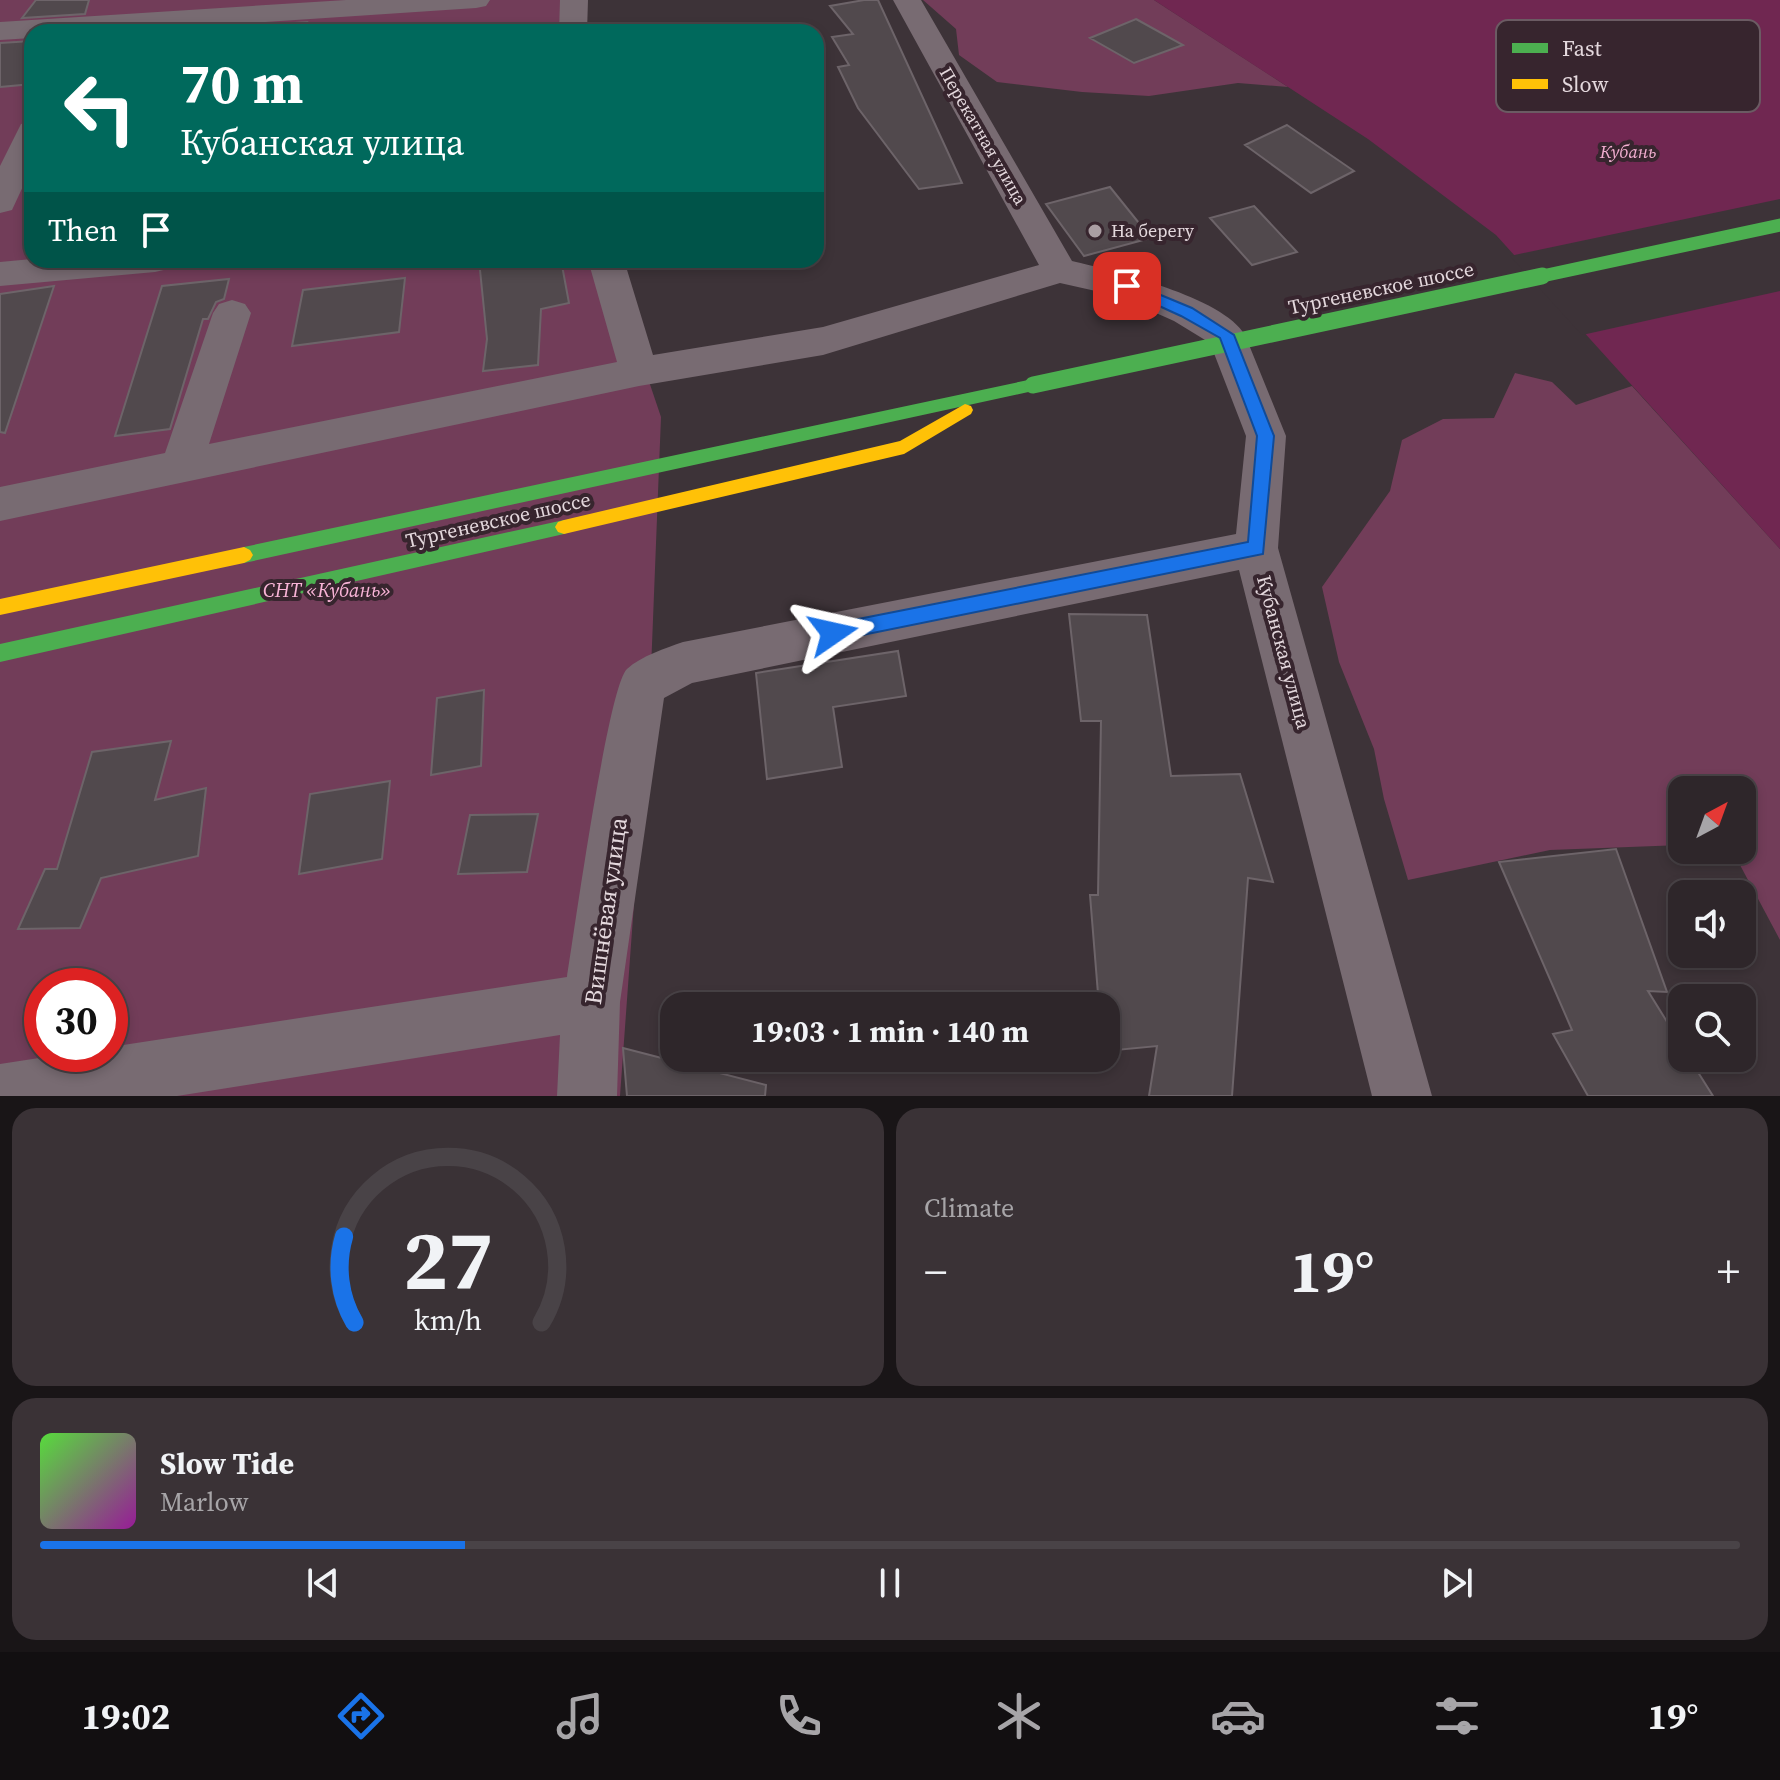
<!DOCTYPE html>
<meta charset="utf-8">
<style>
:root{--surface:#2e262a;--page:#3a3236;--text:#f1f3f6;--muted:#a7a5a8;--line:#494347;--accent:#1a73e8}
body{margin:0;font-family:"Source Serif 4",serif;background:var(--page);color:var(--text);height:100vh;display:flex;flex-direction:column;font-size:30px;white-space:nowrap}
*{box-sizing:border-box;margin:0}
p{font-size:26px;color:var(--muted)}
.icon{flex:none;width:44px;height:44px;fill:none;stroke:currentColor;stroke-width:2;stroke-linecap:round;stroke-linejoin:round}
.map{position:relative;height:1096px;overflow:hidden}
.panel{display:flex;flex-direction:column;gap:12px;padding:12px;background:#191517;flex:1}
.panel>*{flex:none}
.guide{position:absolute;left:24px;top:24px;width:800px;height:244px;border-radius:24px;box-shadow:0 4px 12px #0003,0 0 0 2px var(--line);background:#00695c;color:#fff;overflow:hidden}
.needle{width:52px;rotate:41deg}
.tools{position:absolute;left:1668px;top:776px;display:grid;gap:16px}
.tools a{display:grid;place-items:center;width:88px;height:88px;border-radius:16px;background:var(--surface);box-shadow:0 4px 12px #0003,0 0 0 2px var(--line);font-size:40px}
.speed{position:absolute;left:24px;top:968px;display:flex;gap:16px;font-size:40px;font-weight:700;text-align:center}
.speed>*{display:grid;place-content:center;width:104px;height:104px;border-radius:50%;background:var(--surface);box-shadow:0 4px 12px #0003,0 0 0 2px var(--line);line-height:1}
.speed .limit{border:12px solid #d22;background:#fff;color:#111}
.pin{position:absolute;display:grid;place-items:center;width:68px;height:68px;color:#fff;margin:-34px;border-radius:16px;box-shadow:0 4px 12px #0006}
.me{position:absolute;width:88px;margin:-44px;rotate:79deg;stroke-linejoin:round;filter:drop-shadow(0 0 6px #0008)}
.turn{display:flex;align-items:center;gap:28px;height:168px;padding:0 24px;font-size:36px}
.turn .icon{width:104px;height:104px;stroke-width:2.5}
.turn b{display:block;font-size:56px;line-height:68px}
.then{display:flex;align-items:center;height:76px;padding:0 24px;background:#0003;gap:16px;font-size:30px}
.big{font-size:60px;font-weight:700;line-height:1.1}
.panel .tile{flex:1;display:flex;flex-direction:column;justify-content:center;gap:12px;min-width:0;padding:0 28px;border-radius:24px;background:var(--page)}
.panel .dial{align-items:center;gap:0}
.dial svg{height:208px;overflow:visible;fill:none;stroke:var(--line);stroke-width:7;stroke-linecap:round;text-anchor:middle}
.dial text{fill:var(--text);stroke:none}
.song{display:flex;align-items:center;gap:24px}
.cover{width:96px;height:96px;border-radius:12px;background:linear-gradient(135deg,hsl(110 70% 55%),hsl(300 70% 35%))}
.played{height:8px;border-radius:4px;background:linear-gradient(90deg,var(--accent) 25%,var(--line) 25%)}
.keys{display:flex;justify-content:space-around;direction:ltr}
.heat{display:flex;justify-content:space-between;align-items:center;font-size:44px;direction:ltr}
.panel .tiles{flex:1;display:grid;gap:12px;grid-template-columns:1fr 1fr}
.tile:last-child{grid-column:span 2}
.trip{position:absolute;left:660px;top:992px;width:460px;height:80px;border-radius:24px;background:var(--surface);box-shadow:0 4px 12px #0003,0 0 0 2px var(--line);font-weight:700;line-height:80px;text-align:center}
.tabs{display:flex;height:128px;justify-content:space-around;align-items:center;background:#120f11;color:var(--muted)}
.tabs .icon{width:56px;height:56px}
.tabs .on{color:var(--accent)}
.tabs b{font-size:36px;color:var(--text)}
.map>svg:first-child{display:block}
.green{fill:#723d59;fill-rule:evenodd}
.water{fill:#702751}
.pier{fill:#3d3338}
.building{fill:#51494d;stroke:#6d6469;stroke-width:2}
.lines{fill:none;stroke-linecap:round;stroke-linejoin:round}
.street{fill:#786b72;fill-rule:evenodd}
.fast{fill:#4caf50;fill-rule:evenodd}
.slow{fill:#ffc107;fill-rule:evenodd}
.fast-bridge-far1{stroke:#4caf50;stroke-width:13}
.fast-bridge{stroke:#4caf50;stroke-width:17}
.route{fill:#1a73e8;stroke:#114b97;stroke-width:2}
.poi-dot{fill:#aa9ea3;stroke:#37252e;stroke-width:3}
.labels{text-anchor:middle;stroke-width:8;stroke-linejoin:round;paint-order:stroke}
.far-street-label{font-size:18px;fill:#e4d8dd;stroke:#37252e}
.far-water-label{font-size:18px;font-style:italic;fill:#f2aed0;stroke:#37252e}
.far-poi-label{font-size:18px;fill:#e4d8dd;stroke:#37252e;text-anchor:start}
.street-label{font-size:20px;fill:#e4d8dd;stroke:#37252e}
.park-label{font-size:20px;font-style:italic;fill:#f9b4d7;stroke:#37252e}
.near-street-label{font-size:24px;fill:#e4d8dd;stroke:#37252e}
.key{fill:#37252e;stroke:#6b5b63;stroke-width:2}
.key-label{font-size:22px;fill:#e4d8dd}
</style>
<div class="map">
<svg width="1780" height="1096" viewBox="0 0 1780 1096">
<rect width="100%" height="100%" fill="#3d3338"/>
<path class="green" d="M0,0H582L581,32H32V260H608L661,417L651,670L620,1096H0ZM42,986H110V1054H42Z
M923,0H1154L1288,87L1238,83L1149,96L1082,92L997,82L959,55L956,29Z
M1515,373L1552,382L1576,405L1632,386L1780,549V940L1732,850H1742V790H1682V845L1550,850L1408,880L1384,799L1374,749L1339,662L1322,587L1390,491L1402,440L1443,419L1494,418Z"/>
<path class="water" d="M1154,0H1780V549L1496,235L1368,139Z"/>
<path class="pier" d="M1780,199V291L1582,335L1510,256Z"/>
<path class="building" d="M36,0H89L85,14L22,18Z
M864,0H878L962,183L919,189L858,108L838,67L849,65L832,37L853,34L830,6Z
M1136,19L1183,45L1134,63L1090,38Z
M307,22L303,32H263L264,25Z
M32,41V84L0,87V43Z
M1287,125L1354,171L1311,193L1245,145Z
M1110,187L1151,238L1084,256L1046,204Z
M1254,206L1297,252L1252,265L1210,218Z
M479,260H561L569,303L541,309L538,365L483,371L487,339Z
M405,278L399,332L292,346L303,290Z
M229,279L224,299L216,302L208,319H203L170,429L115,436L162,286Z
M54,286L5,433L0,432V294Z
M1069,614L1147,615L1171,776L1240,774L1273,882L1248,878L1232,1096H1149L1157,1046L1106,1051V1006H1099L1090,895H1098L1101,721H1081Z
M898,651L906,696L833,707L842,767L767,779L756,673Z
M484,690L481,766L431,775L437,698Z
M171,741L155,800L206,788L198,856L101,878L80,928L18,929L45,869H57L92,752Z
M390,781L382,859L299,874L310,794Z
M538,814L527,872L458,874L470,815Z
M1616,849L1667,992L1648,991L1682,1046V1058H1689L1713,1096H1588L1553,1034L1572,1030L1499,862Z
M623,1048L766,1085L765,1096H627Z"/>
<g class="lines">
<path class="street" d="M346,0H490L486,6L476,8L116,32H32V38L0,40V22Z
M560,0H588L587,32H559Z
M893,0H921L1072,261C1114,271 1223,297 1245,335L1286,436L1278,548L1432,1096H1372L1239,570L692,683L664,698L620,1002L617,1096H557L560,1035L177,1096H0V1064L65,1054H110V1047L567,977C574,935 608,686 627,669C641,656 666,648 683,642L1236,534L1246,436L1210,343L1174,321L1118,296L1060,283L823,355L639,386L0,521V487L165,453L213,313L219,304L232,300L245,304L251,313L209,444L617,362L588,260H624L653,355L823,327L1039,265Z
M32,121V167L12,210L0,213V166L21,124Z
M32,259V260H173L168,269L155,272L0,286V262Z"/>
<path class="fast" d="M1033,379L1041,385L1033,391L244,563L238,560L235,555L238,550L244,547Z
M564,520L570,522L573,527L570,532L564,534L0,662V644Z"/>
<path class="slow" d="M965,404L971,406L973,410L971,414L904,454L564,534L558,532L555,527L558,522L564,520L900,441Z
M244,547L250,550L253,555L250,560L244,563L0,615V599Z"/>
<path class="fast-bridge-far1" d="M1533,278L1780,225"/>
<path class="fast-bridge" d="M1033,385L1542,276"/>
</g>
<path class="route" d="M1127,281L1192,308L1234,335L1274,436L1263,554L833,641L827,639L824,633L827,627L833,624L1248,542L1257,436L1220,338L1181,316L1122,289V282Z"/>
<circle class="poi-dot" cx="1095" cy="231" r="8"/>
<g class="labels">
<g class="far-street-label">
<text transform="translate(983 136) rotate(60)" y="6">Перекатная улица</text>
</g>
<g class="far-water-label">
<text x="1628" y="158">Кубань</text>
</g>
<g class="far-poi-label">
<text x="1111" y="237">На берегу</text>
</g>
<g class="street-label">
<text transform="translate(1381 288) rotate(-12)" y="7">Тургеневское шоссе</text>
<text transform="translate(498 520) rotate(-13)" y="7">Тургеневское шоссе</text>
<text transform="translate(1284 652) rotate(75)" y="7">Кубанская улица</text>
</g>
<g class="park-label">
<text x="327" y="597">СНТ «Кубань»</text>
</g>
<g class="near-street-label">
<text transform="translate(606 911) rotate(-82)" y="8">Вишнёвая улица</text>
</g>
</g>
<rect x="1496" y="20" width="264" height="92" rx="12" class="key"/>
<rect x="1512" y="43" width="36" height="10" fill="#4caf50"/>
<rect x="1512" y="79" width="36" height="10" fill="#ffc107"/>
<g class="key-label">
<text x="1562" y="56">Fast</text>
<text x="1562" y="92">Slow</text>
</g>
</svg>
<div class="tools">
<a><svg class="needle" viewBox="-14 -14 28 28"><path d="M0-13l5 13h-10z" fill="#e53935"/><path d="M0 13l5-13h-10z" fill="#a7a5a8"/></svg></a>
<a><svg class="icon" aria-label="sound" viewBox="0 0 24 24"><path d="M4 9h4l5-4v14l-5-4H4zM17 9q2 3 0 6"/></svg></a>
<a><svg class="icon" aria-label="search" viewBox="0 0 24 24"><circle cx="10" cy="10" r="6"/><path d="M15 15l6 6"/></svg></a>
</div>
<div class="speed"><div class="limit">30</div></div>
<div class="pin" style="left:1127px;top:286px;background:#d93025"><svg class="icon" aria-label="arrive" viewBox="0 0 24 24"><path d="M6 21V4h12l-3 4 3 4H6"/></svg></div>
<svg class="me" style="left:833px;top:633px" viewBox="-20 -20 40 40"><path d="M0-17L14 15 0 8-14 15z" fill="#1a73e8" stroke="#fff" stroke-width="4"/></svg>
<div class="trip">19:03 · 1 min · 140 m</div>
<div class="guide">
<div class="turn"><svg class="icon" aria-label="left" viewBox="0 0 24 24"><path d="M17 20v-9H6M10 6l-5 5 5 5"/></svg><div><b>70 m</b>Кубанская улица</div></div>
<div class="then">Then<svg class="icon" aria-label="arrive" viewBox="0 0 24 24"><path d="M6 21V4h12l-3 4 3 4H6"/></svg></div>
</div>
</div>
<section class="panel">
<div class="tiles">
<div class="tile dial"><svg viewBox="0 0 100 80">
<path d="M14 69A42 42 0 1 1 86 69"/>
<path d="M14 69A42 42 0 0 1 10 36" stroke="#1a73e8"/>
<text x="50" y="56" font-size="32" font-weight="700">27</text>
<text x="50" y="72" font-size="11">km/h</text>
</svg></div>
<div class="tile"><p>Climate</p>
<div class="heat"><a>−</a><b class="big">19°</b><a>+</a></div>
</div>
<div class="tile">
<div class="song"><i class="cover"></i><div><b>Slow Tide</b><p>Marlow</p></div></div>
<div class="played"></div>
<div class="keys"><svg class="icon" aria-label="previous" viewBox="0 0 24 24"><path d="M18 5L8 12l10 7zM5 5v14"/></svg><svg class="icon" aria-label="pause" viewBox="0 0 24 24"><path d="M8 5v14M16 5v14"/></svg><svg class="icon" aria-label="next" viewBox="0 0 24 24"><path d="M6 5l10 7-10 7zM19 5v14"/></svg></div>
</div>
</div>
</section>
<nav class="tabs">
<b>19:02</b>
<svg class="icon on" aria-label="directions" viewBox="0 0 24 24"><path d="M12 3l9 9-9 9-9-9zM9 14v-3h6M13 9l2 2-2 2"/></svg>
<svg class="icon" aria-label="music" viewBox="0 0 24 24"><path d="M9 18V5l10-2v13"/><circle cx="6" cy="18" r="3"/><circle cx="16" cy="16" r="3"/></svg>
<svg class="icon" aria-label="phone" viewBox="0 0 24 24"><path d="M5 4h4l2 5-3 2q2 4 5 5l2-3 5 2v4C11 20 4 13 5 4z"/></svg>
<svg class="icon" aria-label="climate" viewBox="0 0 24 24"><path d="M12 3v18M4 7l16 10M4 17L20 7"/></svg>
<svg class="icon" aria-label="car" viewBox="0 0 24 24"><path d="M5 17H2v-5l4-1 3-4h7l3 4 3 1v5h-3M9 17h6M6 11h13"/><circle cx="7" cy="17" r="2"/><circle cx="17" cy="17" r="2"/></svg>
<svg class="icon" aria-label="filters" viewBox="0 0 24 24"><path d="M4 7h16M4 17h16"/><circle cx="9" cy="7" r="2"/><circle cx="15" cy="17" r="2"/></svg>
<b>19°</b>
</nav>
